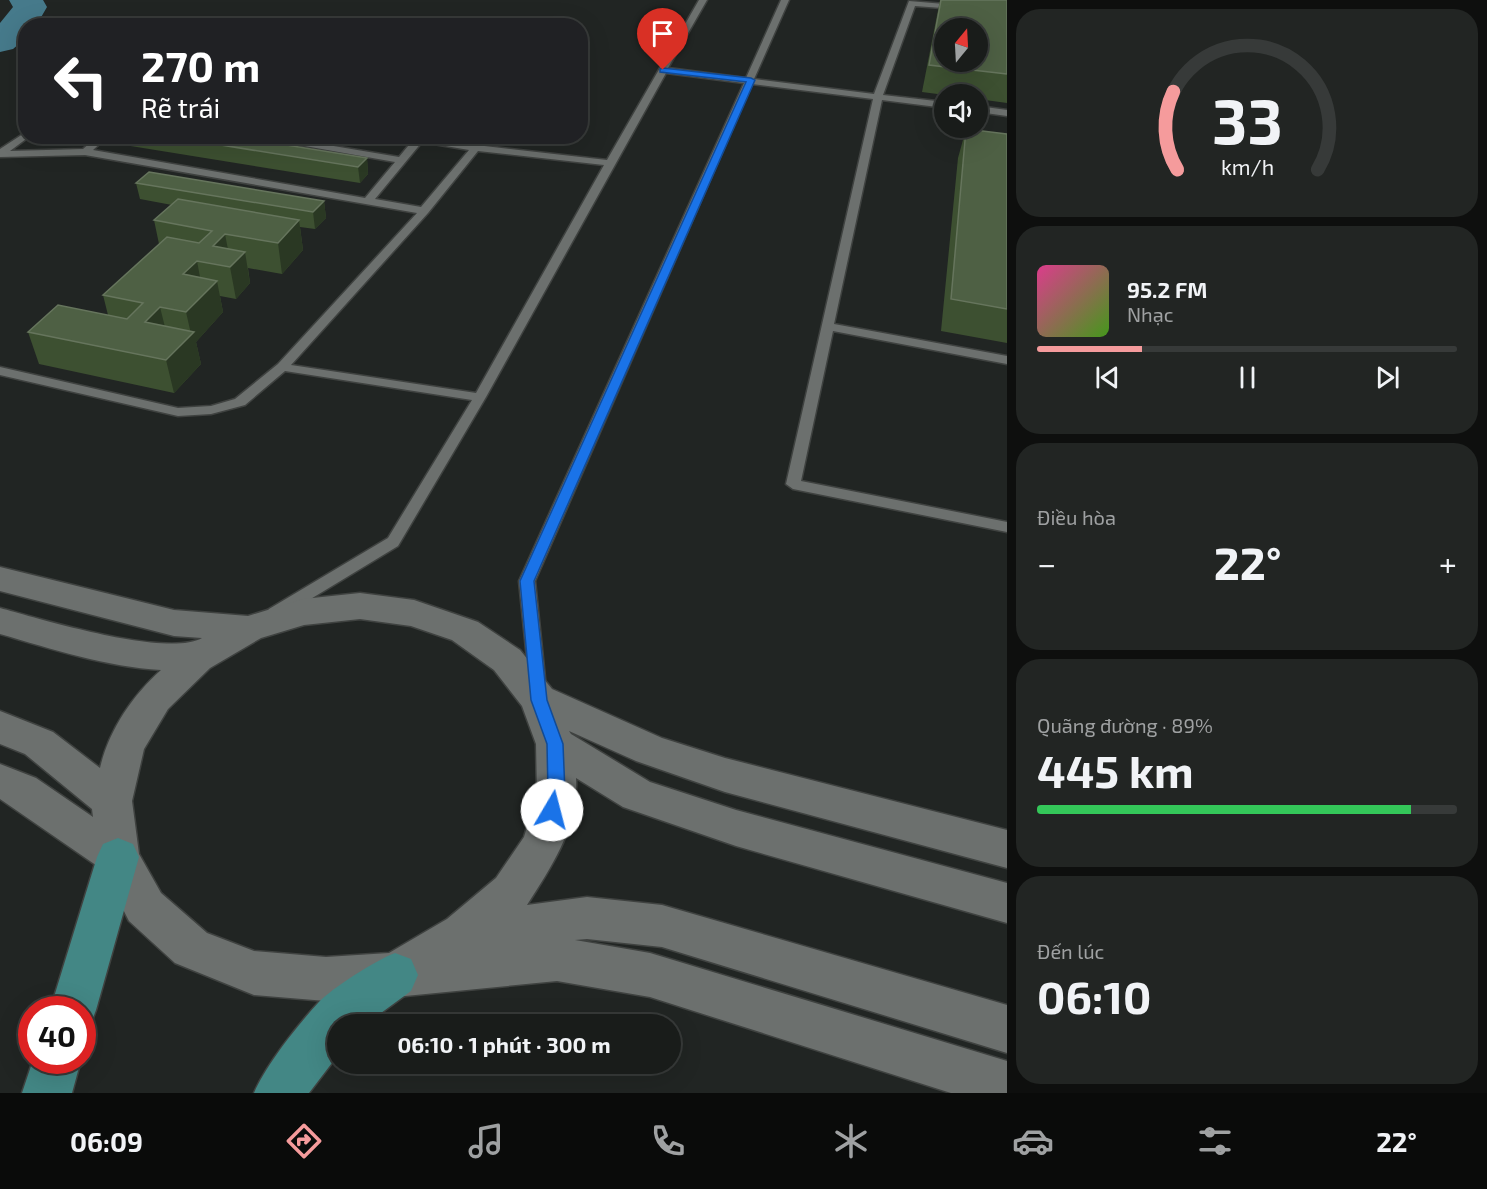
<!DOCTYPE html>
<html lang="vi">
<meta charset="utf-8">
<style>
:root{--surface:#191c1a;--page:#222523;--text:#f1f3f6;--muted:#9fa1a2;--line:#373a39;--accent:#f59b9c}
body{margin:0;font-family:"Exo 2",sans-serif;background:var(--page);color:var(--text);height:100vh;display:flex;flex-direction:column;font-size:22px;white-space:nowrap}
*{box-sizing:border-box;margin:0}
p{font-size:20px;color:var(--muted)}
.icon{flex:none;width:33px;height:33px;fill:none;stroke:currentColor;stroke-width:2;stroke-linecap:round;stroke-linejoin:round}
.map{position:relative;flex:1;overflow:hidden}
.side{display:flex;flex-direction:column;gap:9px;padding:9px;background:#0e0f0e;width:480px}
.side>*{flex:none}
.top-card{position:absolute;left:18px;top:18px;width:570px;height:126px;border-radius:24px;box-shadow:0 6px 24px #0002,0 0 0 2px var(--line);background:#202124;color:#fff;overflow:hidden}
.needle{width:39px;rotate:18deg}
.controls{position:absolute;left:934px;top:18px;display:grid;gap:12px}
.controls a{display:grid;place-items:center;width:54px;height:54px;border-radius:50%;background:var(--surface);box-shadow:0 6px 24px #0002,0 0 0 2px var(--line);font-size:30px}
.speed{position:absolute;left:18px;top:996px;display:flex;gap:12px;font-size:30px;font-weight:700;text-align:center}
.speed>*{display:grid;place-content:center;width:78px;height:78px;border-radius:50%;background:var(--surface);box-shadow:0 6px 24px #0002,0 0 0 2px var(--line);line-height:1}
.speed .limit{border:9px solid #d22;background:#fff;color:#111}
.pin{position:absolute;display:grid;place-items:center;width:51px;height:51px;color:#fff;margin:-62px -26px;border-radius:50% 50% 50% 0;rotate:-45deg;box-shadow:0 0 6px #0007}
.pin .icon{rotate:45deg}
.me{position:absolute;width:66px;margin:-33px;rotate:8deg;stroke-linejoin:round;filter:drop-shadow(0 0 4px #0008)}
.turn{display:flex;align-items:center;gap:21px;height:126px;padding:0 24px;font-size:27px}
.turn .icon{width:78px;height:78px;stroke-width:2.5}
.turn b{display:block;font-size:42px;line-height:51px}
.big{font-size:45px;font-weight:700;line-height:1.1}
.side .tile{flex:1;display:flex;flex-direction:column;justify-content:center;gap:9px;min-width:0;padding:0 21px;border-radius:24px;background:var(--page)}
.side .dial{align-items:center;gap:0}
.dial svg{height:156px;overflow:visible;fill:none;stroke:var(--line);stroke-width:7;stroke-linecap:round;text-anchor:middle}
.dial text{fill:var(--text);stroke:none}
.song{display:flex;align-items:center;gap:18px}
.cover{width:72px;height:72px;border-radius:9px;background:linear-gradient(135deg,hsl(330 70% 55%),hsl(100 70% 35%))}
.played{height:6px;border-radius:3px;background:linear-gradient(90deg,var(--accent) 25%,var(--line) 25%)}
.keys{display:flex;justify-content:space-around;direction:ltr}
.heat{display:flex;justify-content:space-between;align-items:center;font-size:33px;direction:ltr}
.charge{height:9px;border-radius:4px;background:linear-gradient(90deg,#34c759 89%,var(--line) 0)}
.trip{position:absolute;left:327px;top:1014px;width:354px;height:60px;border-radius:30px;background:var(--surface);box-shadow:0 6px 24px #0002,0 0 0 2px var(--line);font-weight:700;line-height:60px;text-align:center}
.dock{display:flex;height:96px;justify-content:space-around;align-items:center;background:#0a0b0a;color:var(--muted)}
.dock .icon{width:42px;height:42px}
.dock .on{color:var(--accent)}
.dock b{font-size:27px;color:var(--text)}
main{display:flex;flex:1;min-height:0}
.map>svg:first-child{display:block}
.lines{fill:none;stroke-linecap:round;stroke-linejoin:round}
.river{fill:#467a8b;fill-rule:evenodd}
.service-casing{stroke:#3f4240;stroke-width:3}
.tertiary-casing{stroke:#3f4240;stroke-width:3}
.primary-casing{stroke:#3f4240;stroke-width:3}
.service{fill:#6c706e;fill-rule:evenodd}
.tertiary{fill:#6c706e;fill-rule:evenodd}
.primary{fill:#438785;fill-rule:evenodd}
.wall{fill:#3d5031}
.shaded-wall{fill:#2a3823}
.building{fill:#4e6044;stroke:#66755d;stroke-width:1.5;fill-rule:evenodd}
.route{fill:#1a73e8;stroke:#114b97;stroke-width:1.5}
</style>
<main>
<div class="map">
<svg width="1007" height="1093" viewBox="0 0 1007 1093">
<rect width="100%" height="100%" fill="#212523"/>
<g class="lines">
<path class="river" d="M9,0H43L47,7L36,26H26V38L13,49L0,52V23L13,7Z"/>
<g class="service-casing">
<path id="service" d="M699,0H707L668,68L746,78L781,0H789L754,79L874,94L909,1L956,5L960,7L956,9L915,6L883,95L945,102V108L882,100L834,324L1007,356V364L833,331L801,481L1007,522V532L793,489L786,484L873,99L752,84L535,581L546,688L544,693L538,695L532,693L530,688L519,581L744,83L666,73L486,397L398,546L281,617H269L267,613L269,609L388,538L472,400L285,371L245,405L211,414L178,416L0,375V367L178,408L211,406L235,399L278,364L417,213L85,155L0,157V149L23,134L30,136L10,151L83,149L98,136H108L93,150L365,198L395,162L249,136H274L399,157L413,140L399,136H423L476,145L607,160ZM422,142L469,150L421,207L375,199ZM478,151L604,165L476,393L291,365L428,213Z
M978,106L1007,110V116L978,112Z"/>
</g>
<g class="tertiary-casing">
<path id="tertiary" d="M0,567L174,610L248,616L303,599L360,593L414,600L478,622L520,650L552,689L662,738L725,758L1007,830V868L725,792L636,761L569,731L571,734L650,782L736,810L1007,883V923L736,846L623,807L576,778C579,826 552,866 527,905L587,897L662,905L1007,1005V1053L662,947L587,939L575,940L650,953L1007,1061V1093H951L650,997L557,981L395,997L326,1001L254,995L175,963L129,921L103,870L0,799V764L36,778L93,817L92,809L25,754L0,744V711L53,732L100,768C109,730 132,696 161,670C107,667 52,649 0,634V608C41,619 167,658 202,638L174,636L0,591ZM360,619L411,626L452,640L494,670L522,706L536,744L537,793L524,837L496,878L447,919L389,953L326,957L254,951L207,933L161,893L139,854L132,801L144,749L168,709L210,668L261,638L304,625Z"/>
</g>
<g class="primary-casing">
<path id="primary" d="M118,838L133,844L139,857L96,1010L90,1026L82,1029V1010H50L97,857L103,844Z
M395,953L411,959L418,975L411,991L366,1024H338V1055L309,1093H254C266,1065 297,1026 318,1003C332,988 376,960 395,953Z
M33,1060H81L72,1093H22Z"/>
</g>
<use href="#service" class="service"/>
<use href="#tertiary" class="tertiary"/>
<use href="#primary" class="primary"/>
</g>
<path class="wall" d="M940,0H1007V103L978,99V94L945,95L922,92Z
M966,129L1007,134V343L941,331L958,158Z
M110,136H230L367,158L368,174L360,183L112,143Z
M476,136H518L512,143L476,139Z
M136,183L324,201L326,218L315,229L300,227L303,250L282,274L248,268L250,283L236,299L220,296L223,312L196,342L201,364L174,393L39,364L28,332L108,315L103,295L159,244L154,220L172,205L140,199Z"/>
<path class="shaded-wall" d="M512,136H518L512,143Z
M367,158L368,174L360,183L358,167Z
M324,201L326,218L315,229L313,212Z
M299,220L303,250L282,274L278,243Z
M225,234L231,265L213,246Z
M245,252L250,283L236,299L230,267Z
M197,261L203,293L183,274Z
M217,281L223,312L196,342L201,364L174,393L166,360L191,334L186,312Z
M160,307L168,339L145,322Z"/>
<path class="building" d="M941,0H1007V74L929,65ZM945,28H978V62H945Z
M169,22L194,26H164Z
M966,129L1007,134V309L951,299Z
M165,136H230L367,158L358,167Z
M149,172L324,201L313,212L136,183Z
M178,199L299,220L278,243L225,234L213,246L245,252L230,267L197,261L183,274L217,281L186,312L160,307L145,322L194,332L166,360L28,332L58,305L127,319L143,303L103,295L167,237L199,243L212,231L154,220Z"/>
<path class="route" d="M663,68L751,78L755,80L534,581L547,700L563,744L565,793L558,815L552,817L546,815L544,810L548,793L547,744L531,700L520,581L746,82L660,72V69Z"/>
</svg>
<div class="controls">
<a><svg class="needle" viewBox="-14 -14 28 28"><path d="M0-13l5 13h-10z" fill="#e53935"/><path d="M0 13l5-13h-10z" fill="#9fa1a2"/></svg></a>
<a><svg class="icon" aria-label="sound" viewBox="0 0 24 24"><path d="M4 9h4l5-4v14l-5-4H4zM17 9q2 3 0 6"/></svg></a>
</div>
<div class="speed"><div class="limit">40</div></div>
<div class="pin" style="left:663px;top:70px;background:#d93025"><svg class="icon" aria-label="arrive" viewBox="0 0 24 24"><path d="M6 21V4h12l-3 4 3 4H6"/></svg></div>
<svg class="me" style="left:552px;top:810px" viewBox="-20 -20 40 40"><circle r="19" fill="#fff"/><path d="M0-13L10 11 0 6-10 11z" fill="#1a73e8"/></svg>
<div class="trip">06:10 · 1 phút · 300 m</div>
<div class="top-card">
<div class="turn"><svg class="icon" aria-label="left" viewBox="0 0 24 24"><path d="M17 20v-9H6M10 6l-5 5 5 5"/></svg><div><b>270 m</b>Rẽ trái</div></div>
</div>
</div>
<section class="side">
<div class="tile dial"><svg viewBox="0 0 100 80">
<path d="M14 69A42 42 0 1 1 86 69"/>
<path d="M14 69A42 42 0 0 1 12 29" stroke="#f59b9c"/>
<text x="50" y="56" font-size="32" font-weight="700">33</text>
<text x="50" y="72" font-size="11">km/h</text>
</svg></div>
<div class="tile">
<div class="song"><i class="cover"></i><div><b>95.2 FM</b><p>Nhạc</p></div></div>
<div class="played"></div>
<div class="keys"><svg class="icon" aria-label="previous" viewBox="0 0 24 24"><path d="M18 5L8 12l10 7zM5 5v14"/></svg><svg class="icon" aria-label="pause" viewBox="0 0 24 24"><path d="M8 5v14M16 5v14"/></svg><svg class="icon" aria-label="next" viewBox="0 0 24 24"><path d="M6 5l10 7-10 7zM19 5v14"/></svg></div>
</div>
<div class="tile"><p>Điều hòa</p>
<div class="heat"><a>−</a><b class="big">22°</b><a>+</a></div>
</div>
<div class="tile"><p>Quãng đường · 89%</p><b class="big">445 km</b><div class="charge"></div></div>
<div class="tile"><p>Đến lúc</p><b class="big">06:10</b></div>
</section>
</main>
<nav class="dock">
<b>06:09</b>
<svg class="icon on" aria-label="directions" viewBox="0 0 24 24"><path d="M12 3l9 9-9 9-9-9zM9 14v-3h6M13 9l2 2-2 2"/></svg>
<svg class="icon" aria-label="music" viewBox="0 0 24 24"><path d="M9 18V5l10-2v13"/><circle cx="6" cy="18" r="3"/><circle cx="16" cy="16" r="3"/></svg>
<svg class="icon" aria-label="phone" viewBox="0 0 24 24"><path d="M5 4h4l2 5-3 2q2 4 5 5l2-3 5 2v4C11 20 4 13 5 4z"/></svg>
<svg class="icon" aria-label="climate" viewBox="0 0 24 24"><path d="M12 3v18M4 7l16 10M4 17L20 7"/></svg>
<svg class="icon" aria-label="car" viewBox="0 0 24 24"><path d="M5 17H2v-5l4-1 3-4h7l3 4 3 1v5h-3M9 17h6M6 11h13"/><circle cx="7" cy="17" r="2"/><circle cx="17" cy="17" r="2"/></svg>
<svg class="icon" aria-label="filters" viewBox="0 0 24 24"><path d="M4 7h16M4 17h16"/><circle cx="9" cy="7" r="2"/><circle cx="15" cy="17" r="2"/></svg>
<b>22°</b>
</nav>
